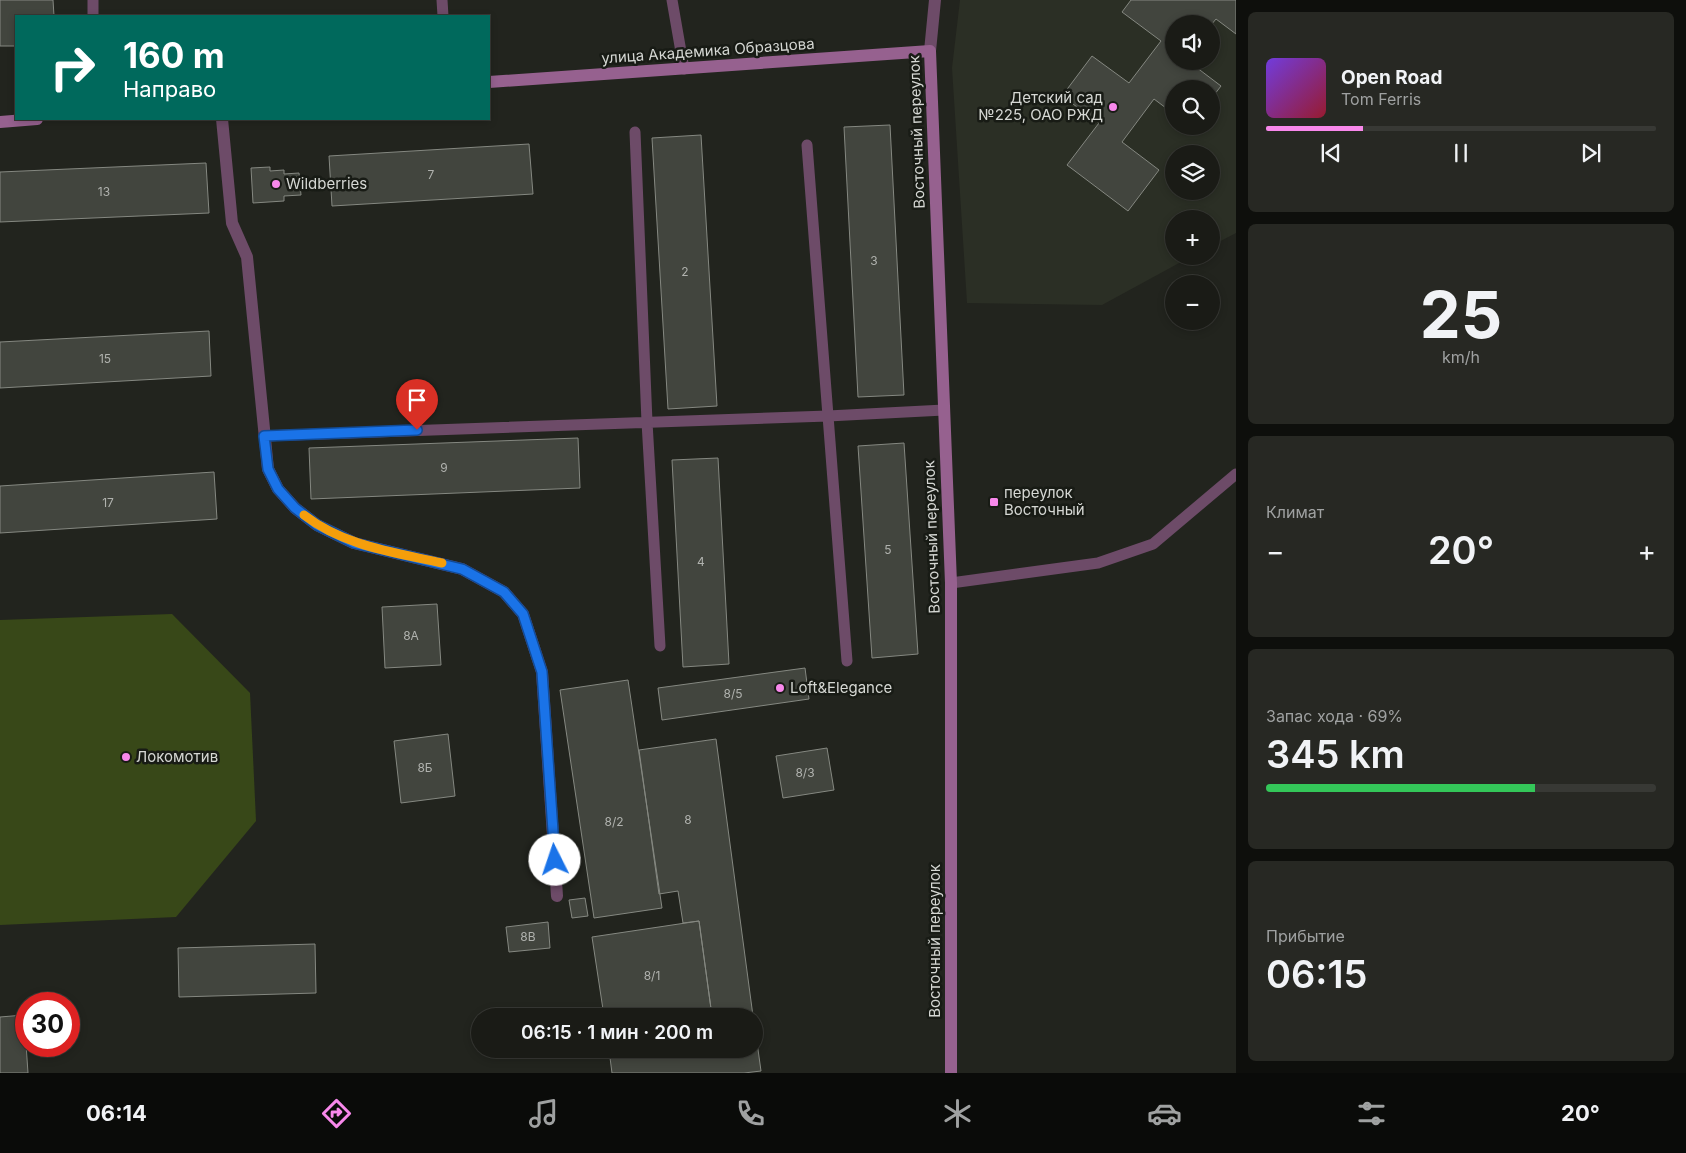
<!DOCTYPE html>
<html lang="ru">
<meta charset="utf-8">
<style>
:root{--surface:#1a1b16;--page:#272823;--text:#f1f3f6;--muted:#9fa1a1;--line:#383935;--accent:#f888eb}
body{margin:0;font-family:Inter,sans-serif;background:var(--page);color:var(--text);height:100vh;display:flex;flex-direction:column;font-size:19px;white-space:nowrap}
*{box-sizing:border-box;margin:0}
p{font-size:16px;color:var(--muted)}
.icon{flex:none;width:28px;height:28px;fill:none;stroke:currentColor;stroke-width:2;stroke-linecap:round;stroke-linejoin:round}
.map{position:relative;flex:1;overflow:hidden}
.details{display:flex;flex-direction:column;gap:12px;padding:12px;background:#0e0f0c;width:450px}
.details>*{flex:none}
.guide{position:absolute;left:15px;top:15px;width:475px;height:105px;border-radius:0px;box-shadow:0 2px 8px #0003,0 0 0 1px var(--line);background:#00695c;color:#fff;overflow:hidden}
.controls{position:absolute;left:1165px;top:15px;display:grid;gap:10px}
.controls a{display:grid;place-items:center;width:55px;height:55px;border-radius:50%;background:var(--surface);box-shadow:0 2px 8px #0003,0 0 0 1px var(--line);font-size:25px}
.speed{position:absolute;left:15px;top:992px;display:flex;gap:10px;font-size:25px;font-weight:700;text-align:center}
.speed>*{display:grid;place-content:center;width:65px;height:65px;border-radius:50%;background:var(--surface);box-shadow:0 2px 8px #0003,0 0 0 1px var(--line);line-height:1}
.speed .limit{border:8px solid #d22;background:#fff;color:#111}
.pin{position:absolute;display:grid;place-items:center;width:42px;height:42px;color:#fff;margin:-51px -21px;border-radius:50% 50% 50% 0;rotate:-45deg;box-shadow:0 0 5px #0007}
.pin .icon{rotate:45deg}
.me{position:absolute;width:55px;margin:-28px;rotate:356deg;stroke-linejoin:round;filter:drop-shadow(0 0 4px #0008)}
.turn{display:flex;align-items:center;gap:18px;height:105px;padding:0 25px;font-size:22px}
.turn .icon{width:65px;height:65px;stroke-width:2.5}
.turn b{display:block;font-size:35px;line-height:42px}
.big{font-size:38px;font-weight:600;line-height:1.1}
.details .tile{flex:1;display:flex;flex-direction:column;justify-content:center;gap:8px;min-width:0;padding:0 18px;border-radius:8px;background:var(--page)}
.details .dial{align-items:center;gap:0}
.dial b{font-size:65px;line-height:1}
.song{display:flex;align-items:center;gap:15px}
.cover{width:60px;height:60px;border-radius:8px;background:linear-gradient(135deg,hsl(260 70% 55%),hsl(350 70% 35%))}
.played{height:5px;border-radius:2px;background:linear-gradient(90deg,var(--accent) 25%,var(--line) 25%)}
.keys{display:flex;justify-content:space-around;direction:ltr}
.heat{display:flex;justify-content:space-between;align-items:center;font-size:28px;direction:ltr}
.charge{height:8px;border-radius:4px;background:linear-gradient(90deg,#34c759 69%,var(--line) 0)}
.trip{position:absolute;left:471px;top:1008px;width:292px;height:50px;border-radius:25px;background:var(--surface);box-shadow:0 2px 8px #0003,0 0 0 1px var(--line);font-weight:600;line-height:50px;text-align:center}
.menu{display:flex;height:80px;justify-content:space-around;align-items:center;background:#0a0b09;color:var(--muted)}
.menu .icon{width:35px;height:35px}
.menu .active{color:var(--accent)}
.menu b{font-size:22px;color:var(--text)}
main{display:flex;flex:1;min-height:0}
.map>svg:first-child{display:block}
.built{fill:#2b2f25;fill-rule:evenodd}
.green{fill:#384818}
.building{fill:#42453e;stroke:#858881}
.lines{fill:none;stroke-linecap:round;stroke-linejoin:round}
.lane{stroke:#6d4b68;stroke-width:11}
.street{stroke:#6d4b68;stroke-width:12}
.secondary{stroke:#96618f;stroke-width:12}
.route-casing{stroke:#114b97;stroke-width:12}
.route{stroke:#1a73e8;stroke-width:9}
.slow{stroke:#f59e0b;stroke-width:9}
.poi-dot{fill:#f888eb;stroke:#181b15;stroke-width:2}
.labels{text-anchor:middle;stroke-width:5;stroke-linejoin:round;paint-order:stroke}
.number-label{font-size:12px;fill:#b0b2ae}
.street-label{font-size:15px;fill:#d5d7d3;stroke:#181b15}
.poi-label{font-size:15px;fill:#d5d7d3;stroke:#181b15;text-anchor:start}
</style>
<main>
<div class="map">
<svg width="1236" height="1073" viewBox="0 0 1236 1073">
<rect width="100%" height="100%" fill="#22241e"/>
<path class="built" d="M960,0H1236V233L1211,246V219H1174V256H1192L1102,305L967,303L952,68ZM1174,24H1211V61H1174ZM1174,89H1211V126H1174ZM1174,154H1211V191H1174Z"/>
<path class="green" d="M172,614L250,693L256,821L176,917L0,925V620Z"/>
<path class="building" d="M0,0H53L54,16H16V46H0Z
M1131,0H1236V34L1216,19L1211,25L1174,24V61H1188L1221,86L1211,99V89H1174V114L1154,99L1122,142L1159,170L1128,211L1067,165L1099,123L1062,96L1092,56L1129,83L1161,41L1122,12Z
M890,125L904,395L858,397L844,127Z
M701,135L717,406L668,409L652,138Z
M529,144L533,194L332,206L329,156Z
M206,163L209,213L0,222V172Z
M270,167V171L284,170V174L299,173L301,195L284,196V201L253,203L251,168Z
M209,331L211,376L0,388V342Z
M578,438L580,488L311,499L309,448Z
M904,443L918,654L872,658L858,446Z
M718,458L729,664L683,667L672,460Z
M214,472L217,519L0,533V486Z
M437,604L441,665L385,668L382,607Z
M805,668L809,699L662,720L658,688Z
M628,680L662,908L594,918L560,690Z
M448,734L455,796L401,803L394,741Z
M716,739L753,1016H712L699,921L683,923L678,891L659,894L639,750Z
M827,748L834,790L783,798L776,756Z
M585,898L588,916L572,918L569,900Z
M699,921L712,1016H604L592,937Z
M548,922L550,948L509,952L506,927Z
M315,944L316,993L179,997L178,948Z
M24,1015L28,1073H0V1017Z
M755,1028L761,1071L744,1073H612L609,1050L755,1049Z"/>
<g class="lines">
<path class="lane" d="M442,0L443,16
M672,0L684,69
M93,16V0
M635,132L647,422L660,646
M807,145L847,661
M264,436L828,416L944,410
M951,583L1098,563L1153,544L1236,474"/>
<path class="street" d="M930,51L935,0
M222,119L232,223L247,257L268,469L278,489L295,508L317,525L354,543L462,569L504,592L523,614L542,672L557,896"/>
<path class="secondary" d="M489,82L930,51L951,583V1073
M0,122L37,119"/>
</g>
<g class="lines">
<g class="route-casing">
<path id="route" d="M417,430L264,436L268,469L278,489L295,508L317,525L354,543L462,569L504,592L523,614L542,672L555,860"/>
</g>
<use href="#route" class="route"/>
<path class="slow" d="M304,515C344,546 393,552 442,563"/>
</g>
<g class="poi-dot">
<circle cx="1113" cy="107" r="5"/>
<circle cx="276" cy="184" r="5"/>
<rect x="989" y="497" width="10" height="10" rx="2.5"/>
<circle cx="780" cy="688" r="5"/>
<circle cx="126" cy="757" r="5"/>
</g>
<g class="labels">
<g class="number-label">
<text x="431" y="179">7</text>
<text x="104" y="196">13</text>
<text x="874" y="265">3</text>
<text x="685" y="276">2</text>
<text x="105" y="363">15</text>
<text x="444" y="472">9</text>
<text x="108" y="507">17</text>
<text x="888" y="554">5</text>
<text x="701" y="566">4</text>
<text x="411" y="640">8А</text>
<text x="733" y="698">8/5</text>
<text x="425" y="772">8Б</text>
<text x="805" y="777">8/3</text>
<text x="688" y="824">8</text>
<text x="614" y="826">8/2</text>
<text x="528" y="941">8В</text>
<text x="652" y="980">8/1</text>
</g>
<g class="street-label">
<text transform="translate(708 51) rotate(-4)" y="5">улица Академика Образцова</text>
<text transform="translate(917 132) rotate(-92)" y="5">Восточный переулок</text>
<text transform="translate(932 537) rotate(-92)" y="5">Восточный переулок</text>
<text transform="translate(935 941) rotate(-90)" y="5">Восточный переулок</text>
</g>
<g class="poi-label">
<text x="1103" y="103" text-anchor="end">Детский сад<tspan x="1103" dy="17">№225, ОАО РЖД</tspan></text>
<text x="286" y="189">Wildberries</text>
<text x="1004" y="498">переулок<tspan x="1004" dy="17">Восточный</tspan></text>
<text x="790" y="693">Loft&amp;Elegance</text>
<text x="136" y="762">Локомотив</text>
</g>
</g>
</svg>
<div class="controls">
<a><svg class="icon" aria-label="sound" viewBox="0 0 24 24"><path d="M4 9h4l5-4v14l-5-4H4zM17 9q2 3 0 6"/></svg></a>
<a><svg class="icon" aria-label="search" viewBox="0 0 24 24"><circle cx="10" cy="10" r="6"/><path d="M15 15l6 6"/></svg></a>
<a><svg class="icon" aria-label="layers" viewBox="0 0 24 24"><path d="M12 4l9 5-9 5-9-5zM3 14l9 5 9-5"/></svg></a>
<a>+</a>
<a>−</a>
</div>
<div class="speed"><div class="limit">30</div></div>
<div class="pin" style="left:417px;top:430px;background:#d93025"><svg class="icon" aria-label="arrive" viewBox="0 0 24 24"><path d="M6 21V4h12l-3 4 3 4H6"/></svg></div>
<svg class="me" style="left:555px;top:860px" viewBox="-20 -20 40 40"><circle r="19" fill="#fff"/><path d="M0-13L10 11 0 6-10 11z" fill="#1a73e8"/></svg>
<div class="trip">06:15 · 1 мин · 200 m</div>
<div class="guide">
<div class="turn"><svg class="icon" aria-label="right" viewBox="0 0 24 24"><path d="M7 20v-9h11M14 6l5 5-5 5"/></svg><div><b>160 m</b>Направо</div></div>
</div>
</div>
<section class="details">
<div class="tile">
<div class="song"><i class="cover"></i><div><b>Open Road</b><p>Tom Ferris</p></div></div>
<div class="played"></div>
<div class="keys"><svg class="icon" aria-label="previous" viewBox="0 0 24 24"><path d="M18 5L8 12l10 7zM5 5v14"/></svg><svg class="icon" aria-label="pause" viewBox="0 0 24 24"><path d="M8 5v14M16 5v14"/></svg><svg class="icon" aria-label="next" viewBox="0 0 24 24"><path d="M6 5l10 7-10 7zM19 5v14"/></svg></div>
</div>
<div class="tile dial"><b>25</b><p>km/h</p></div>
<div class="tile"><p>Климат</p>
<div class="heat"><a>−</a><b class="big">20°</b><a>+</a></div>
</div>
<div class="tile"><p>Запас хода · 69%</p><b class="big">345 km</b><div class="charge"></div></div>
<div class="tile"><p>Прибытие</p><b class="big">06:15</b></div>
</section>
</main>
<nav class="menu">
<b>06:14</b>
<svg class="icon active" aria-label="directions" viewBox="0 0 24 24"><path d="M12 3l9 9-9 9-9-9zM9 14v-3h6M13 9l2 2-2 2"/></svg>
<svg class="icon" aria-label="music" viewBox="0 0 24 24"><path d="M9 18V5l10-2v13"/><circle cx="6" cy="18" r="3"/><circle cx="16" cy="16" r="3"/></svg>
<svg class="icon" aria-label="phone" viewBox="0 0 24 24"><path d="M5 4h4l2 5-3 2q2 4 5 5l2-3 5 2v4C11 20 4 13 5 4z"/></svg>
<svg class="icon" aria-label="climate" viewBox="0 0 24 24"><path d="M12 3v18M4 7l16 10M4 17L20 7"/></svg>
<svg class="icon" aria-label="car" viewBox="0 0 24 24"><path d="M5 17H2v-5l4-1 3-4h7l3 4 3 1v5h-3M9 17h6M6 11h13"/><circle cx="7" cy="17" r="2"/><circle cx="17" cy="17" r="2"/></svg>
<svg class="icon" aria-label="filters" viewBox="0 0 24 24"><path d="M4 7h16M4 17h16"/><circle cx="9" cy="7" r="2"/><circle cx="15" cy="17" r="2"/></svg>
<b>20°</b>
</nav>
